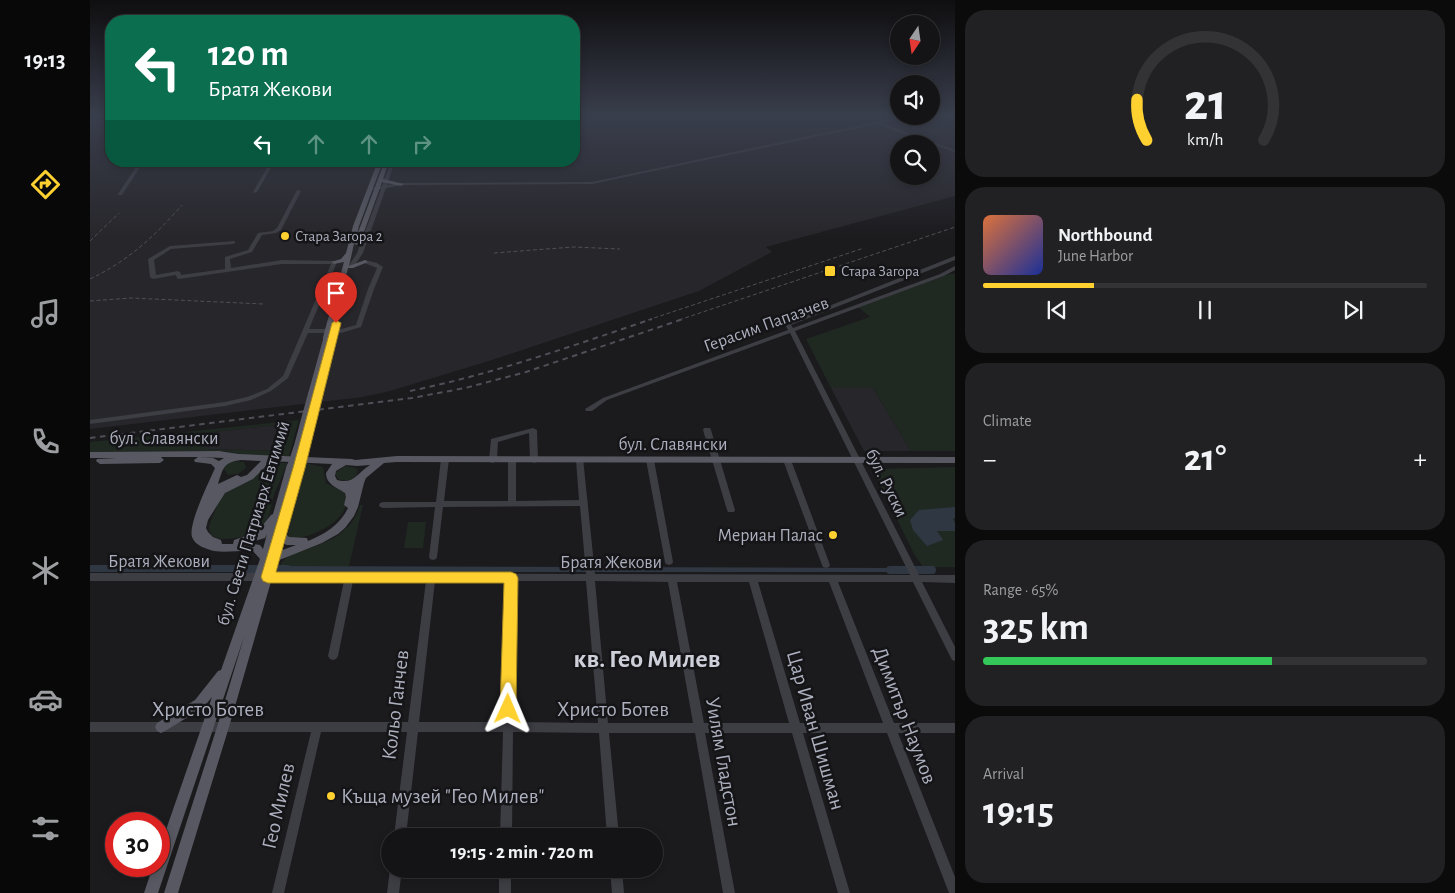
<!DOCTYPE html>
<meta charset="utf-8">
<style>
:root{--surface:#141416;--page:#212123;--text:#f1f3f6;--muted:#9d9ea1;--line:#333335;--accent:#ffd130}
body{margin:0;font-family:"Alegreya Sans",sans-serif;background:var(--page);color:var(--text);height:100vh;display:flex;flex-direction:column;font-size:19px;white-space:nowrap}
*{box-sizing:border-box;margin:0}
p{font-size:16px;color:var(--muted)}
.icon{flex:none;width:28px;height:28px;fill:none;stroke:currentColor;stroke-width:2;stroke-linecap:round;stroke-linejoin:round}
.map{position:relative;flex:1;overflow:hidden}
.details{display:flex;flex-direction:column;gap:10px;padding:10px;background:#0b0b0c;width:500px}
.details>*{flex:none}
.hud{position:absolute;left:15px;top:15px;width:475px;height:152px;border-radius:20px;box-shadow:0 2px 8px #0003,0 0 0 1px var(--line);background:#0b6e4f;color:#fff;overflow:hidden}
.needle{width:32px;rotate:193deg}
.buttons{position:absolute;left:800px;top:15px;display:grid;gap:10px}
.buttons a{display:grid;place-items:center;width:50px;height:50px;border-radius:50%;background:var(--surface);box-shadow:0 2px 8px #0003,0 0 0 1px var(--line);font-size:25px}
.speed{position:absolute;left:15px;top:812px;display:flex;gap:10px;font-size:25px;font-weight:700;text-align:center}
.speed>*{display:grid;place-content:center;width:65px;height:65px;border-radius:50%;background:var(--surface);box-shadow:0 2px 8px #0003,0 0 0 1px var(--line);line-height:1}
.speed .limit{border:8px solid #d22;background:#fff;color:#111}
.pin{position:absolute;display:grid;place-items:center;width:42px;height:42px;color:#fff;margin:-51px -21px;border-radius:50% 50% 50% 0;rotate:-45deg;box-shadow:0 0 5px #0007}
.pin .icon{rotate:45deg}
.me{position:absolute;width:55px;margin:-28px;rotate:1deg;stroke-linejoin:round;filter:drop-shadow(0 0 4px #0008)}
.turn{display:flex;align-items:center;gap:18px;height:105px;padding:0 20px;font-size:22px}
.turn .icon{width:65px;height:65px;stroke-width:2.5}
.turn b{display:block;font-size:35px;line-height:42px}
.lanes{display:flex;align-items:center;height:48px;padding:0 20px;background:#0003;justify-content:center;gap:25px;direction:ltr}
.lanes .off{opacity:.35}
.big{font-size:38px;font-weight:700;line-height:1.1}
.details .card{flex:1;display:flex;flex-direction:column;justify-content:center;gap:8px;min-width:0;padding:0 18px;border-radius:20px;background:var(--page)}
.details .dial{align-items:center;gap:0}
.dial svg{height:130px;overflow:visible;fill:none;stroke:var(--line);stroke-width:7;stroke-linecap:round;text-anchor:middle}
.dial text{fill:var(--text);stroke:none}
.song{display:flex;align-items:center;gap:15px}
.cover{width:60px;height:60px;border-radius:8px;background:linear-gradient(135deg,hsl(20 70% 55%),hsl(230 70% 35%))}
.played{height:5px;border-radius:2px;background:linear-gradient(90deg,var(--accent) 25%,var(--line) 25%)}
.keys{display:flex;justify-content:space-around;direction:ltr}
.heat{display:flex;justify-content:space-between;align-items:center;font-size:28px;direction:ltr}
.charge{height:8px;border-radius:4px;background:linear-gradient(90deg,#34c759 65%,var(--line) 0)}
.trip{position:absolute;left:291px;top:828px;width:282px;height:50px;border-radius:25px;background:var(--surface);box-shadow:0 2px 8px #0003,0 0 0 1px var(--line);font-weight:700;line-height:50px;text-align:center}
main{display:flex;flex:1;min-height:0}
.tab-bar{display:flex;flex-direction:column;width:90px;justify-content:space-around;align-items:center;background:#080809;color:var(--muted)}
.tab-bar .icon{width:35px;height:35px}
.tab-bar .active{color:var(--accent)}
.tab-bar b{font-size:22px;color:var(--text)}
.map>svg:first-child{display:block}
.built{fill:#27262a;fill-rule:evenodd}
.green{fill:#1f2922;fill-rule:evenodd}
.water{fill:#2f3743}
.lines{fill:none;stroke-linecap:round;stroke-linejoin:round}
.canal{stroke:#2f3743;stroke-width:8}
.minor{fill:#3d3d44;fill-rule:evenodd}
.major{fill:#575861;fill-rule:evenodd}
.rail-far1{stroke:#4e4f57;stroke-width:1;stroke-dasharray:4 2.5;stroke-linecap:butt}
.rail{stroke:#4e4f57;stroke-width:2;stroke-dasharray:5.5 4.5;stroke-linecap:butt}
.major-bridge-far1{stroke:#575861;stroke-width:8}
.major-bridge{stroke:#575861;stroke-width:10}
.route{fill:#ffd130;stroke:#a6881f}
.poi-dot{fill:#ffd130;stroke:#151518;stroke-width:2}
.labels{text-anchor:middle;stroke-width:5;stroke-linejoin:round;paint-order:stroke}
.far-poi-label{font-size:15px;fill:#acafbd;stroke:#151518;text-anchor:start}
.street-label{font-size:18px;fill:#acafbd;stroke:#151518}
.poi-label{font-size:18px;fill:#acafbd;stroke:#151518;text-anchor:end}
.near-street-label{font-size:21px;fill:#acafbd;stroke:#151518}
.near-poi-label{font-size:21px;fill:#acafbd;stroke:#151518;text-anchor:start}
.near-district-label{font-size:26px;font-weight:bold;fill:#cdcfd9;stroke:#151518}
</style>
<main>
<nav class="tab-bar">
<b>19:13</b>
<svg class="icon active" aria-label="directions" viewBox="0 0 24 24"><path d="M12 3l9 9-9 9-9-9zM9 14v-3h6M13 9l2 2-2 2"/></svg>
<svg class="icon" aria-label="music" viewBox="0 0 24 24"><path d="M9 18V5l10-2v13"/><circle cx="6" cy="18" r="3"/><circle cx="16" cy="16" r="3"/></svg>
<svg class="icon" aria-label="phone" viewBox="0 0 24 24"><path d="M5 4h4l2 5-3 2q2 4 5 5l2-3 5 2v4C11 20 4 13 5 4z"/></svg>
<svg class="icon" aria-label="climate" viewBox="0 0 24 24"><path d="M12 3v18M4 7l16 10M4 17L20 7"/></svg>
<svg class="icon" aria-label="car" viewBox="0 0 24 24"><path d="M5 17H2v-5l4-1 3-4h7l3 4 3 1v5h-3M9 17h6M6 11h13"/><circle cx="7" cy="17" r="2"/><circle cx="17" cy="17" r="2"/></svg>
<svg class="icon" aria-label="filters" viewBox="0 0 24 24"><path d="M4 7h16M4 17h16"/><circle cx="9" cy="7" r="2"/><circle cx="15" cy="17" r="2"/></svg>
</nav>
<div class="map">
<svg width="865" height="893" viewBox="0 0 865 893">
<rect width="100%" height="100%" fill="#1b1a1d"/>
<path class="built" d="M0,114H21V161H484V114H809V116H841V114H865V196L676,247L682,252L609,291L402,360L300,391L273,397L0,429ZM809,144H841V176H809Z
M741,388H783L821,451H774Z
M197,424L194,434L199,433L192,451L114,449L123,432Z"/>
<path class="green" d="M860,274H865V451H821L783,388H741L716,339L780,317L768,307Z
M209,420L199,456L165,457L135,451L0,452V442ZM197,424L194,434H199L192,451L114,449L123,432Z
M142,461L154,462L156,468L148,474L138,475L134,469L136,465Z
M184,463H197C194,474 188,484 184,495C181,505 180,519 173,527C164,536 121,548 119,529C119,523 123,516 125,511C128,504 130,496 136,491C143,485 153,485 160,481C170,475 173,465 184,463Z
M216,463L233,467L236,483L254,492C268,517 219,541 199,538L198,533Z
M255,466L266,468L268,472C264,481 255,482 248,479L245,473Z
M865,467V567H833L824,554L784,472L785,469Z
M270,505H273L259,566H190C196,545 256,553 270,505Z
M318,522H336L333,548H314Z"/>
<path class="water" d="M865,507V518L863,519L865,523V531H847L853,540L837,546L823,530L820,520L829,510Z
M0,565H164L161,572H0Z
M190,566L809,568L811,572H188Z"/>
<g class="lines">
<path class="canal" d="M153,569H197
M800,570H842"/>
<path class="minor" d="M813,116H822L791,123L865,150V152L787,124L502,184L311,185L296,188L273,253L263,268L258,267L267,253L291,189L279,190L277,189L292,186L301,161H305L297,185L311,183L502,182Z
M50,161H54L32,195H28V194Z
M181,161H185L167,192L163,193V192Z
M207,190L211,191L191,230L186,233L172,235L162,252L140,259L141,268L192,260L246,261L247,262L219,329H251L266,325L278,289L287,268L272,262L275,260L287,263L293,267L284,289L271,327L251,333H218L198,378L181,391L161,400L135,406L0,424V420L135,402L157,397L177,389L193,376L241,264H192L89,279L87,278L86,275L63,279L60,277L58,259L80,246L145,241V243L143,244L81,249L64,260L66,275L88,271L90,272L91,275L135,269V257L158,250L168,233L183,231L187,228Z
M865,256V260L701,325L703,328L850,274L865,266V270L854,276L705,331L829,575H865V583L832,582L865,647V661L862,660L823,582H748L804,723H865V733H808L865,877V893H859L797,733H713L760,893H748L702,733H615L645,893H633L605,733H519L529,836H517L509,733L423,732L422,836H410L413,732H328L316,836H304L317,732H231L194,893H182L221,732H0V722H318L336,581H263L248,656L246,659L243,660L240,659L238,656L254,581H177L174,579L173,577L174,575L177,573L496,574L490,506L353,507L347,557L346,559L343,560L340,559L339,557L345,507L293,508L290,507L289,505L290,503L293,502H346L351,459L355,456L359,459L354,501H418V460L422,457L426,460V501L489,500L486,460L490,457L493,458L505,574L820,575L700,333L517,400L502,411H496L495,409L513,398L698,330L695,324L696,323ZM345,581H416L413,722H329ZM425,581H496L508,723L424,722ZM505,581L578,582L603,723H518ZM587,582H659L699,723H614ZM668,582H739L793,723H710Z
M443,428L447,430L448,460L447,462L444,463L440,460L439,433L408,442L407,460L403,463L400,462L399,460L401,439Z
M614,428H620L621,430L645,510L644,512H638L637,510L613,430Z
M560,457L564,460L583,562L582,564L579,565L576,564L575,562L556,460Z
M697,457L701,460L740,565L739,567L736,568L733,567L732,565L693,460Z
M0,573H168L171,575L172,577L171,579L168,581H0Z
M300,869H312L309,893H297Z
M409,869H421V893H409Z
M520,869H532L534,893H522Z"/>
<path class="major" d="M846,114H854L865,118V120Z
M288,161H293L269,226L266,238L294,163L298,164L293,179L314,184L311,186L292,182L270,243L267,245L264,244L259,266L275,260L278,262L263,268H258L245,323L244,325H238L237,323L254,262L244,264L241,262L251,259L256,253L263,226Z
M234,336H237L241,338L226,394L222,396L218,394Z
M213,424L222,425L223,427L218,449L214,452L210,450L207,452L204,451L203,449L209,427Z
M129,451L149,454L262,459L265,460L307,456L865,457V463L307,462L294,463L276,478L274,483L268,507L264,516L255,528L248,534L232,543L187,561L139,727L88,893H74L127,727L154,637L68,893H54L63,866H69V850L122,697L113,708L75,731L71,733L67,731L65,727L67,723L105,700L128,671L131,670L170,559L163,551C150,550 137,553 124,551C117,549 105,546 102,537C98,524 119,482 125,468L121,464L105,462L104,460L108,457H71L74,460L70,463L10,464L6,461L7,459L26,458H0V452ZM109,457L134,458L129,461L123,458ZM151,460L171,461L157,475L151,477L147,475L128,484C133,469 133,462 151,460ZM179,461L242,464L236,473C236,484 246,487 255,493L256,497L254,505L258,508C250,525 235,534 218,541L217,538L199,537L195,533L214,468L209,465L205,467L201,465L196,468L183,514L181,515L167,532L144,540L143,544H132L131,540L123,537L118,532L116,528L118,520L135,493L163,479L178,464ZM256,465L267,466L280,465C268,472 264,485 247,480L245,476L246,471ZM177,534L173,549L170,545L158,543L175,538ZM192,543L197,545H206L190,551Z"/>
<path class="rail-far1" d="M0,119L21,116
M0,241L29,213
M404,253L483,247L530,249
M0,279C38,261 65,236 92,205
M0,301L41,298L173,304
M558,320L774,248
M589,320L865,227"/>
<path class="rail" d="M320,391C403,374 482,346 562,319
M0,438L322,398L375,388L436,372L593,319"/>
<path class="major-bridge-far1" d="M237,338L241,323
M213,427L222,394
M201,467L207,449
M209,467L214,449"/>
<path class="major-bridge" d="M201,468L202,466
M209,468L210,466"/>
</g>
<linearGradient id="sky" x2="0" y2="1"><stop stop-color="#0f0e10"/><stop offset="0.48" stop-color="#393e4c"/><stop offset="1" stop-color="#393e4c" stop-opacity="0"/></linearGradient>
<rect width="865" height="239" fill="url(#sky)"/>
<path class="route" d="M246,320L251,323L215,468L186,572H421L426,574L428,578L426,709L424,714L418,716L413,714L410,709L414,583H178L173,581L171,577L203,468L242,323Z"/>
<g class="poi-dot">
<circle cx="195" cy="236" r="5"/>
<rect x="734" y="265" width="12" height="12" rx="2.5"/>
<circle cx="743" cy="535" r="5"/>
<circle cx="241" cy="796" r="5"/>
</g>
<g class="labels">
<g class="far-poi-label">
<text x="205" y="241">Стара Загора 2</text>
<text x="751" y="276">Стара Загора</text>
</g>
<g class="street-label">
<text transform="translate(676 324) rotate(-20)" y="6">Герасим Папазчев</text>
<text x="74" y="444">бул. Славянски</text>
<text x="583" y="450">бул. Славянски</text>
<text transform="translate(797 483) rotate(64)" y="6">бул. Руски</text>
<text transform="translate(163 523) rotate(-73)" y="6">бул. Свети Патриарх Евтимий</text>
<text x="69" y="567">Братя Жекови</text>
<text x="521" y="568">Братя Жекови</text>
</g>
<g class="poi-label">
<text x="733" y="541">Мериан Палас</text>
</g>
<g class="near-street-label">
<text transform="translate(305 705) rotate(-83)" y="7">Кольо Ганчев</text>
<text x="118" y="716">Христо Ботев</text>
<text x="523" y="716">Христо Ботев</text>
<text transform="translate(815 715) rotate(69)" y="7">Димитър Наумов</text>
<text transform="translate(726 730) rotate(74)" y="7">Цар Иван Шишман</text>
<text transform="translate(634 762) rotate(80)" y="7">Уилям Гладстон</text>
<text transform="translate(188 806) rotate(-77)" y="7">Гео Милев</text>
</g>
<g class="near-poi-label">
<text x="251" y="803">Къща музей "Гео Милев"</text>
</g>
<g class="near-district-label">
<text x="557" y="667">кв. Гео Милев</text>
</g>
</g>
</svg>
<div class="buttons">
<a><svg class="needle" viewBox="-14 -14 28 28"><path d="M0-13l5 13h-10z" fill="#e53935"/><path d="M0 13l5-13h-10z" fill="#9d9ea1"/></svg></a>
<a><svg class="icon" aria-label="sound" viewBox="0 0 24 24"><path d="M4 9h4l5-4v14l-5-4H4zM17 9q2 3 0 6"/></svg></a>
<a><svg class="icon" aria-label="search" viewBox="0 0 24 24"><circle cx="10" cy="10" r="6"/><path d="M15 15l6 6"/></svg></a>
</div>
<div class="speed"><div class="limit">30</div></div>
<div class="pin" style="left:246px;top:323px;background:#d93025"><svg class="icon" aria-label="arrive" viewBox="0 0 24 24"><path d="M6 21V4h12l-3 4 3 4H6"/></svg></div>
<svg class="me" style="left:418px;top:709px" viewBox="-20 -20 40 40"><path d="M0-17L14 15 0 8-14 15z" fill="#ffd130" stroke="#fff" stroke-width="4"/></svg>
<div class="trip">19:15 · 2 min · 720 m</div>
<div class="hud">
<div class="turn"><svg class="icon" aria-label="left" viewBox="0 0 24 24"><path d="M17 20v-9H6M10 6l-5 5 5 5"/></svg><div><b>120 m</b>Братя Жекови</div></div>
<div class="lanes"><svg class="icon" aria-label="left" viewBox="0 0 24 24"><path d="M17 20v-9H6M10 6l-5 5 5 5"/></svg><svg class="icon off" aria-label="ahead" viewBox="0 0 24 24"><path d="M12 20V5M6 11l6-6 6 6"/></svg><svg class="icon off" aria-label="ahead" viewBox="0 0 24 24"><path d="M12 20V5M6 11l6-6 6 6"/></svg><svg class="icon off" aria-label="right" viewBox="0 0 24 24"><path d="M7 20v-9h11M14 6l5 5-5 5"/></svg></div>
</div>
</div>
<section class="details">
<div class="card dial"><svg viewBox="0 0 100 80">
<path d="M14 69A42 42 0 1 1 86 69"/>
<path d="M14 69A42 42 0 0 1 8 44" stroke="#ffd130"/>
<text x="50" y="56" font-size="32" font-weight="700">21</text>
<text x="50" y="72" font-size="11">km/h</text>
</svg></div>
<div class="card">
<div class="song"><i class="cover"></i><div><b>Northbound</b><p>June Harbor</p></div></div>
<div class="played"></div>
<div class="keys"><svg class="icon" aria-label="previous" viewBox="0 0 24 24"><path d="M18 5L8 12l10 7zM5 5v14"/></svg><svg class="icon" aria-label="pause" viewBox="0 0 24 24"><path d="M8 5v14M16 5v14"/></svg><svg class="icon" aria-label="next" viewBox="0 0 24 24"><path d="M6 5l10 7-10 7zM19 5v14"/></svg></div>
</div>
<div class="card"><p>Climate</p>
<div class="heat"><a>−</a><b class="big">21°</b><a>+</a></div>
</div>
<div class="card"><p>Range · 65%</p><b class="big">325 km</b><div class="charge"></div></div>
<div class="card"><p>Arrival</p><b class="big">19:15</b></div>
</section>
</main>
